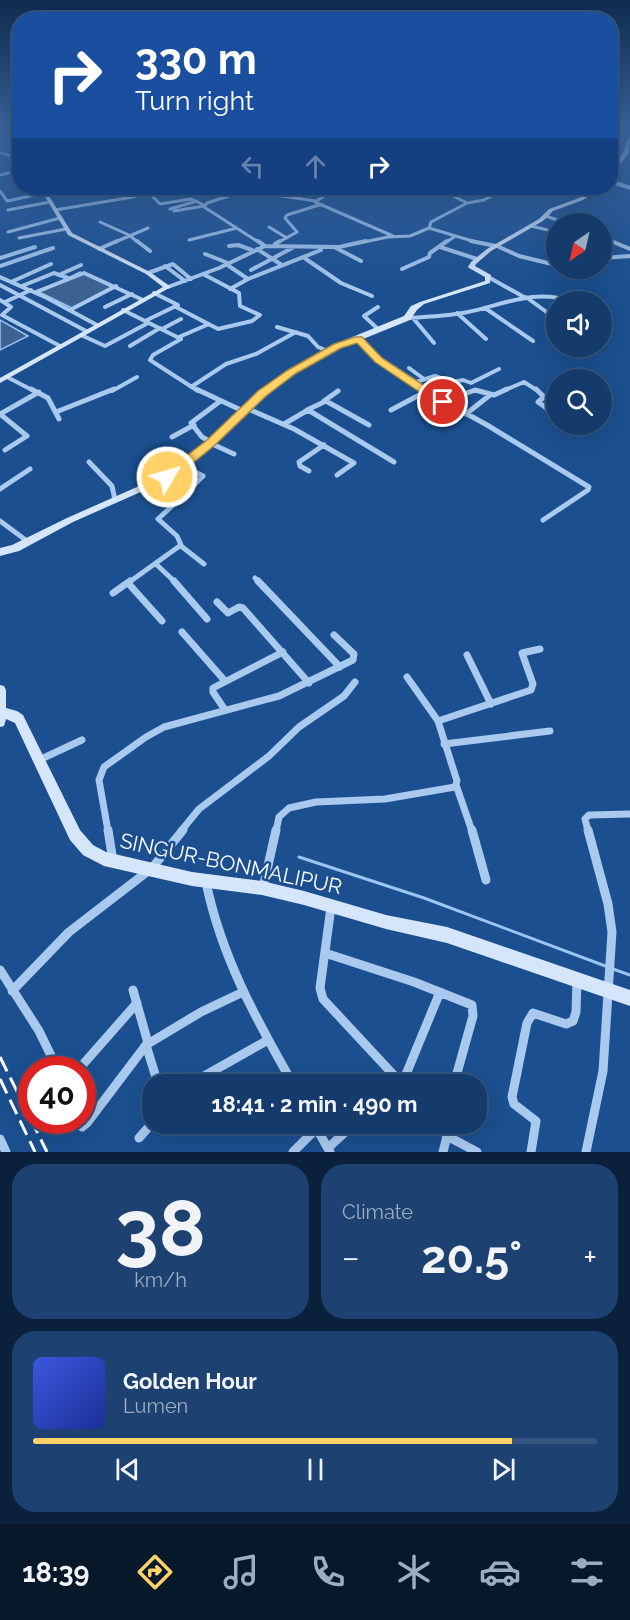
<!DOCTYPE html>
<meta charset="utf-8">
<style>
:root{--surface:#143b6b;--page:#1d4271;--text:#f1f3f6;--muted:#9dadc1;--line:#33557e;--accent:#ffd166}
body{margin:0;font-family:Raleway,sans-serif;background:var(--page);color:var(--text);height:100vh;display:flex;flex-direction:column;font-size:22px;white-space:nowrap}
*{box-sizing:border-box;margin:0}
p{font-size:20px;color:var(--muted)}
.icon{flex:none;width:33px;height:33px;fill:none;stroke:currentColor;stroke-width:2;stroke-linecap:round;stroke-linejoin:round}
.map{position:relative;height:1152px;overflow:hidden}
.drawer{display:flex;flex-direction:column;gap:12px;padding:12px;background:#0b203b;flex:1}
.drawer>*{flex:none}
.hud{position:absolute;left:12px;top:12px;width:606px;height:183px;border-radius:24px;box-shadow:0 6px 24px #0002,0 0 0 2px var(--line);background:#1a4fa0;color:#fff;overflow:hidden}
.needle{width:39px;rotate:214deg}
.buttons{position:absolute;left:546px;top:213px;display:grid;gap:12px}
.buttons a{display:grid;place-items:center;width:66px;height:66px;border-radius:50%;background:var(--surface);box-shadow:0 6px 24px #0002,0 0 0 2px var(--line);font-size:30px}
.speed{position:absolute;left:18px;top:1056px;display:flex;gap:12px;font-size:30px;font-weight:700;text-align:center}
.speed>*{display:grid;place-content:center;width:78px;height:78px;border-radius:50%;background:var(--surface);box-shadow:0 6px 24px #0002,0 0 0 2px var(--line);line-height:1}
.speed .limit{border:9px solid #d22;background:#fff;color:#111}
.pin{position:absolute;display:grid;place-items:center;width:51px;height:51px;color:#fff;margin:-26px;border:3px solid #fff;border-radius:50%;box-shadow:0 2px 6px #0007}
.me{position:absolute;width:66px;margin:-33px;rotate:52deg;stroke-linejoin:round;filter:drop-shadow(0 0 4px #0008)}
.turn{display:flex;align-items:center;gap:21px;height:126px;padding:0 24px;font-size:27px}
.turn .icon{width:78px;height:78px;stroke-width:2.5}
.turn b{display:block;font-size:42px;line-height:51px}
.lanes{display:flex;align-items:center;height:57px;padding:0 24px;background:#0003;justify-content:center;gap:30px;direction:ltr}
.lanes .off{opacity:.35}
.big{font-size:45px;font-weight:700;line-height:1.1}
.drawer .card{flex:1;display:flex;flex-direction:column;justify-content:center;gap:9px;min-width:0;padding:0 21px;border-radius:24px;background:var(--page)}
.drawer .dial{align-items:center;gap:0}
.dial b{font-size:78px;line-height:1}
.song{display:flex;align-items:center;gap:18px}
.cover{width:72px;height:72px;border-radius:9px;background:linear-gradient(135deg,hsl(230 70% 55%),hsl(230 70% 35%))}
.played{height:6px;border-radius:3px;background:linear-gradient(90deg,var(--accent) 85%,var(--line) 85%)}
.keys{display:flex;justify-content:space-around;direction:ltr}
.heat{display:flex;justify-content:space-between;align-items:center;font-size:33px;direction:ltr}
.drawer .tiles{flex:1;display:grid;gap:12px;grid-template-columns:1fr 1fr}
.card:last-child{grid-column:span 2}
.trip{position:absolute;left:142px;top:1074px;width:345px;height:60px;border-radius:24px;background:var(--surface);box-shadow:0 6px 24px #0002,0 0 0 2px var(--line);font-weight:700;line-height:60px;text-align:center}
.menu{display:flex;height:96px;justify-content:space-around;align-items:center;background:#08182b;color:var(--muted)}
.menu .icon{width:42px;height:42px}
.menu .selected{color:var(--accent)}
.menu b{font-size:27px;color:var(--text)}
.map>svg:first-child{display:block}
.water{fill:#3c6290;stroke:#9cc4f0;stroke-width:1.5}
.lines{fill:none;stroke-linecap:round;stroke-linejoin:round}
.stream-far1{stroke:#9cc4f0;stroke-width:1.5}
.stream{stroke:#9cc4f0;stroke-width:3}
.street-far4{stroke:#a9c9ee;stroke-width:3}
.street-far3{stroke:#a9c9ee;stroke-width:4}
.street-far2{stroke:#a9c9ee;stroke-width:5}
.street-far1{stroke:#a9c9ee;stroke-width:7}
.street{stroke:#a9c9ee;stroke-width:9}
.secondary{fill:#d6e6fa;fill-rule:evenodd}
.rail{stroke:#fff;stroke-width:3;stroke-dasharray:16 7;stroke-linecap:butt}
.route{fill:#ffd166;stroke:#a68842;stroke-width:1.5}
.labels{text-anchor:middle;stroke-width:5;stroke-linejoin:round;paint-order:stroke}
.near-street-label{font-size:21px;fill:#fff;stroke:#1b4f8f}
</style>
<div class="map">
<svg width="630" height="1152" viewBox="0 0 630 1152">
<rect width="100%" height="100%" fill="#1b4f8f"/>
<path class="water" d="M80,272L113,287L72,308L39,292Z
M0,320L28,336L0,350Z"/>
<g class="lines">
<path class="stream-far1" d="M610,183L630,189"/>
<path class="stream" d="M299,857L424,898L608,967
M613,969L630,975"/>
<path class="street-far4" d="M0,153L20,158
M0,175L20,170
M610,181L630,187
M230,188L236,191L235,194L207,203L204,207L260,243
M286,188L291,190
M336,188L315,202L393,236
M576,188L590,193
M0,191L7,201L45,193
M148,192L160,204L191,199L204,205
M240,192L258,188
M236,193L276,195L315,201
M467,203L484,200L503,190L496,188
M170,209L197,201
M8,210L50,202
M55,210L133,197L157,188
M174,211L204,206
M546,216L568,224
M100,222L129,235L139,243
M531,226L556,232
M269,227L287,238
M429,228L431,222L467,203L438,188
M8,232L60,218
M19,238L66,229
M602,238L615,243
M189,240L237,228
M113,243L148,228
M277,243L297,232L285,218L287,215L319,205
M359,243L388,237L410,236L429,228L479,243
M445,243L454,237"/>
<path class="street-far3" d="M137,241L150,251
M258,241L265,246
M471,241L496,246
M611,241L630,249
M275,244L280,241
M229,246L238,245L252,250
M497,246L519,256L556,265
M440,247L477,259
M336,248L361,261
M99,249L117,241
M257,249L282,265
M205,254L228,263
M303,257L341,283L372,296
M0,258L35,247
M602,258L630,256
M226,264L248,279
M0,266L53,248
M165,266L185,281
M402,269L429,257L430,253L447,241
M251,270L294,247
M148,273L173,264L191,279
M61,274L81,265
M0,277L47,298L97,325
M490,278L524,297
M11,282L51,264
M0,285L86,331
M22,286L54,273L68,278
M168,287L219,268L265,246L339,247L366,241
M230,289L248,279L321,250
M36,292L84,273L143,300
M526,297L556,319
M0,300L11,307L2,315L60,346
M5,302L31,290
M105,307L132,294
M176,307L218,329L252,321L260,315L240,306L239,293L203,274
M378,307L364,316L378,329
M485,308L533,341
M70,310L116,286
M123,310L181,339L153,355L150,360L198,391
M457,313L486,339
M407,318C427,317 448,316 468,312C505,304 536,288 573,302
M413,318L434,343
M145,321L178,305L154,293
M277,327L308,336L318,347L328,351
M162,329L181,319
M81,335L105,346L148,323
M179,337L209,324
M359,339L375,357L425,391
M130,346L160,328
M409,368L424,379
M7,377L34,391
M413,383L435,376L452,382L463,380L471,383L499,369
M191,387L226,364L256,354L296,332
M112,391L137,377
M472,391H479
M503,391L524,382L538,391"/>
<path class="street-far2" d="M31,389L48,398L59,419
M196,389L243,411
M422,389L487,425L589,487L588,490L543,520
M536,389L544,397L538,402L556,415
M324,401L338,391
M443,402L475,390L494,395L507,389
M246,408L294,429L354,463L337,475
M307,410L326,401L369,425
M391,410L425,392
M56,412L114,389
M0,414L27,436L5,450
M0,414L39,392
M466,414L490,395
M284,424L308,410L394,462
M568,424L571,427
M172,437L194,425
M211,442L202,437L191,423L219,402
M210,443L234,454
M89,462L112,486L115,500
M183,466L203,476L189,490
M309,471L300,466L299,462L324,445
M0,489L30,469
M0,521L27,541
M181,546L204,564
M156,564L176,583
M255,578L259,583
M128,583L181,545L177,536L158,519L172,506L153,485"/>
<path class="street-far1" d="M174,581L207,619
M258,581L340,667
M128,583L162,621
M113,593L130,581
M217,602L228,613L239,607L243,608L309,683
M182,632L225,681
M467,655L491,704
M407,677L438,721
M225,710L213,692V688L283,652
M444,744L550,731
M39,760L82,740
M456,785L472,831
M108,831L99,780L104,767L146,737L164,727L279,696L353,660L354,654L334,635
M181,831L199,809L269,756L299,727L344,696L355,682
M276,831L279,817L289,808L316,802L385,799L455,787L457,781L438,721L531,690L533,684L522,653L540,649
M588,831L585,819L589,815L630,814"/>
<path class="street" d="M108,830L113,861
M472,830L486,880
M206,882C221,956 256,1019 293,1084
M263,888L276,830
M331,907L320,988L323,999L402,1084
M325,953L414,982L472,1005L473,1016L454,1084
M0,970L39,1031L58,1070
M133,990L148,1043
M12,991L69,932L152,868L183,830
M146,1045L158,1084
M78,1070L137,1003
M190,1084L268,1040
M402,1084L440,992
M77,1120L82,1127L87,1123L146,1045L201,1012L243,992
M314,1124L330,1152
M439,1124L447,1136L443,1152
M447,1136L477,1152
M139,1138L153,1122
M0,1139L6,1152
M328,1148L354,1124
M293,1152L317,1128
M531,1152L536,1121L514,1104L512,1097L527,1023L533,1013L566,1024L573,1021L576,1012L577,980
M586,1152L603,1071L612,932L608,904L588,830"/>
<path class="secondary" d="M14,128H20V131Z
M630,138L629,153L610,177V171L623,153L627,140Z
M40,188H44L72,233L150,272L171,287L0,383V378L163,287L146,274L68,235Z
M595,188H601L583,200L553,211L543,221L491,251L476,264L475,266L491,275L490,283L424,304L417,310L410,320L341,348L294,374L265,395L214,444L170,479L73,522L19,551L0,556V548L12,545L67,518L164,475L208,440L259,391L288,370L335,344L404,316L411,306L420,302L485,281V277L469,268L468,267L471,262L487,249L539,219L549,209L579,198Z
M0,685L4,686L6,690V708L17,711L23,715L80,830L93,845L106,852L192,872L262,881L304,891L386,915L447,927L630,990V1006L447,943L386,929L304,905L262,895L192,886L104,866L83,855L70,840L15,723L6,719L4,726L0,727Z"/>
<path class="rail" d="M0,1057L47,1152
M0,1079L35,1152"/>
</g>
<linearGradient id="sky" x2="0" y2="1"><stop stop-color="#0f2b4f"/><stop offset="0.44" stop-color="#39639b"/><stop offset="1" stop-color="#39639b" stop-opacity="0"/></linearGradient>
<rect width="630" height="289" fill="url(#sky)"/>
<path class="route" d="M355,337H362L382,358L446,400V405H439L375,362L357,343L341,348L295,374L266,396L215,445L172,480H163V474L207,440L258,391L288,370L334,344Z"/>
<g class="labels">
<g class="near-street-label">
<text transform="translate(231 864) rotate(12)" y="7">SINGUR-BONMALIPUR</text>
</g>
</g>
</svg>
<div class="buttons">
<a><svg class="needle" viewBox="-14 -14 28 28"><path d="M0-13l5 13h-10z" fill="#e53935"/><path d="M0 13l5-13h-10z" fill="#9dadc1"/></svg></a>
<a><svg class="icon" aria-label="sound" viewBox="0 0 24 24"><path d="M4 9h4l5-4v14l-5-4H4zM17 9q2 3 0 6"/></svg></a>
<a><svg class="icon" aria-label="search" viewBox="0 0 24 24"><circle cx="10" cy="10" r="6"/><path d="M15 15l6 6"/></svg></a>
</div>
<div class="speed"><div class="limit">40</div></div>
<div class="pin" style="left:443px;top:402px;background:#d93025"><svg class="icon" aria-label="arrive" viewBox="0 0 24 24"><path d="M6 21V4h12l-3 4 3 4H6"/></svg></div>
<svg class="me" style="left:167px;top:477px" viewBox="-20 -20 40 40"><circle r="17" fill="#ffd166" stroke="#fff" stroke-width="3"/><path d="M0-11L8 9 0 5-8 9z" fill="#fff"/></svg>
<div class="trip">18:41 · 2 min · 490 m</div>
<div class="hud">
<div class="turn"><svg class="icon" aria-label="right" viewBox="0 0 24 24"><path d="M7 20v-9h11M14 6l5 5-5 5"/></svg><div><b>330 m</b>Turn right</div></div>
<div class="lanes"><svg class="icon off" aria-label="left" viewBox="0 0 24 24"><path d="M17 20v-9H6M10 6l-5 5 5 5"/></svg><svg class="icon off" aria-label="ahead" viewBox="0 0 24 24"><path d="M12 20V5M6 11l6-6 6 6"/></svg><svg class="icon" aria-label="right" viewBox="0 0 24 24"><path d="M7 20v-9h11M14 6l5 5-5 5"/></svg></div>
</div>
</div>
<section class="drawer">
<div class="tiles">
<div class="card dial"><b>38</b><p>km/h</p></div>
<div class="card"><p>Climate</p>
<div class="heat"><a>−</a><b class="big">20.5°</b><a>+</a></div>
</div>
<div class="card">
<div class="song"><i class="cover"></i><div><b>Golden Hour</b><p>Lumen</p></div></div>
<div class="played"></div>
<div class="keys"><svg class="icon" aria-label="previous" viewBox="0 0 24 24"><path d="M18 5L8 12l10 7zM5 5v14"/></svg><svg class="icon" aria-label="pause" viewBox="0 0 24 24"><path d="M8 5v14M16 5v14"/></svg><svg class="icon" aria-label="next" viewBox="0 0 24 24"><path d="M6 5l10 7-10 7zM19 5v14"/></svg></div>
</div>
</div>
</section>
<nav class="menu">
<b>18:39</b>
<svg class="icon selected" aria-label="directions" viewBox="0 0 24 24"><path d="M12 3l9 9-9 9-9-9zM9 14v-3h6M13 9l2 2-2 2"/></svg>
<svg class="icon" aria-label="music" viewBox="0 0 24 24"><path d="M9 18V5l10-2v13"/><circle cx="6" cy="18" r="3"/><circle cx="16" cy="16" r="3"/></svg>
<svg class="icon" aria-label="phone" viewBox="0 0 24 24"><path d="M5 4h4l2 5-3 2q2 4 5 5l2-3 5 2v4C11 20 4 13 5 4z"/></svg>
<svg class="icon" aria-label="climate" viewBox="0 0 24 24"><path d="M12 3v18M4 7l16 10M4 17L20 7"/></svg>
<svg class="icon" aria-label="car" viewBox="0 0 24 24"><path d="M5 17H2v-5l4-1 3-4h7l3 4 3 1v5h-3M9 17h6M6 11h13"/><circle cx="7" cy="17" r="2"/><circle cx="17" cy="17" r="2"/></svg>
<svg class="icon" aria-label="filters" viewBox="0 0 24 24"><path d="M4 7h16M4 17h16"/><circle cx="9" cy="7" r="2"/><circle cx="15" cy="17" r="2"/></svg>
</nav>
